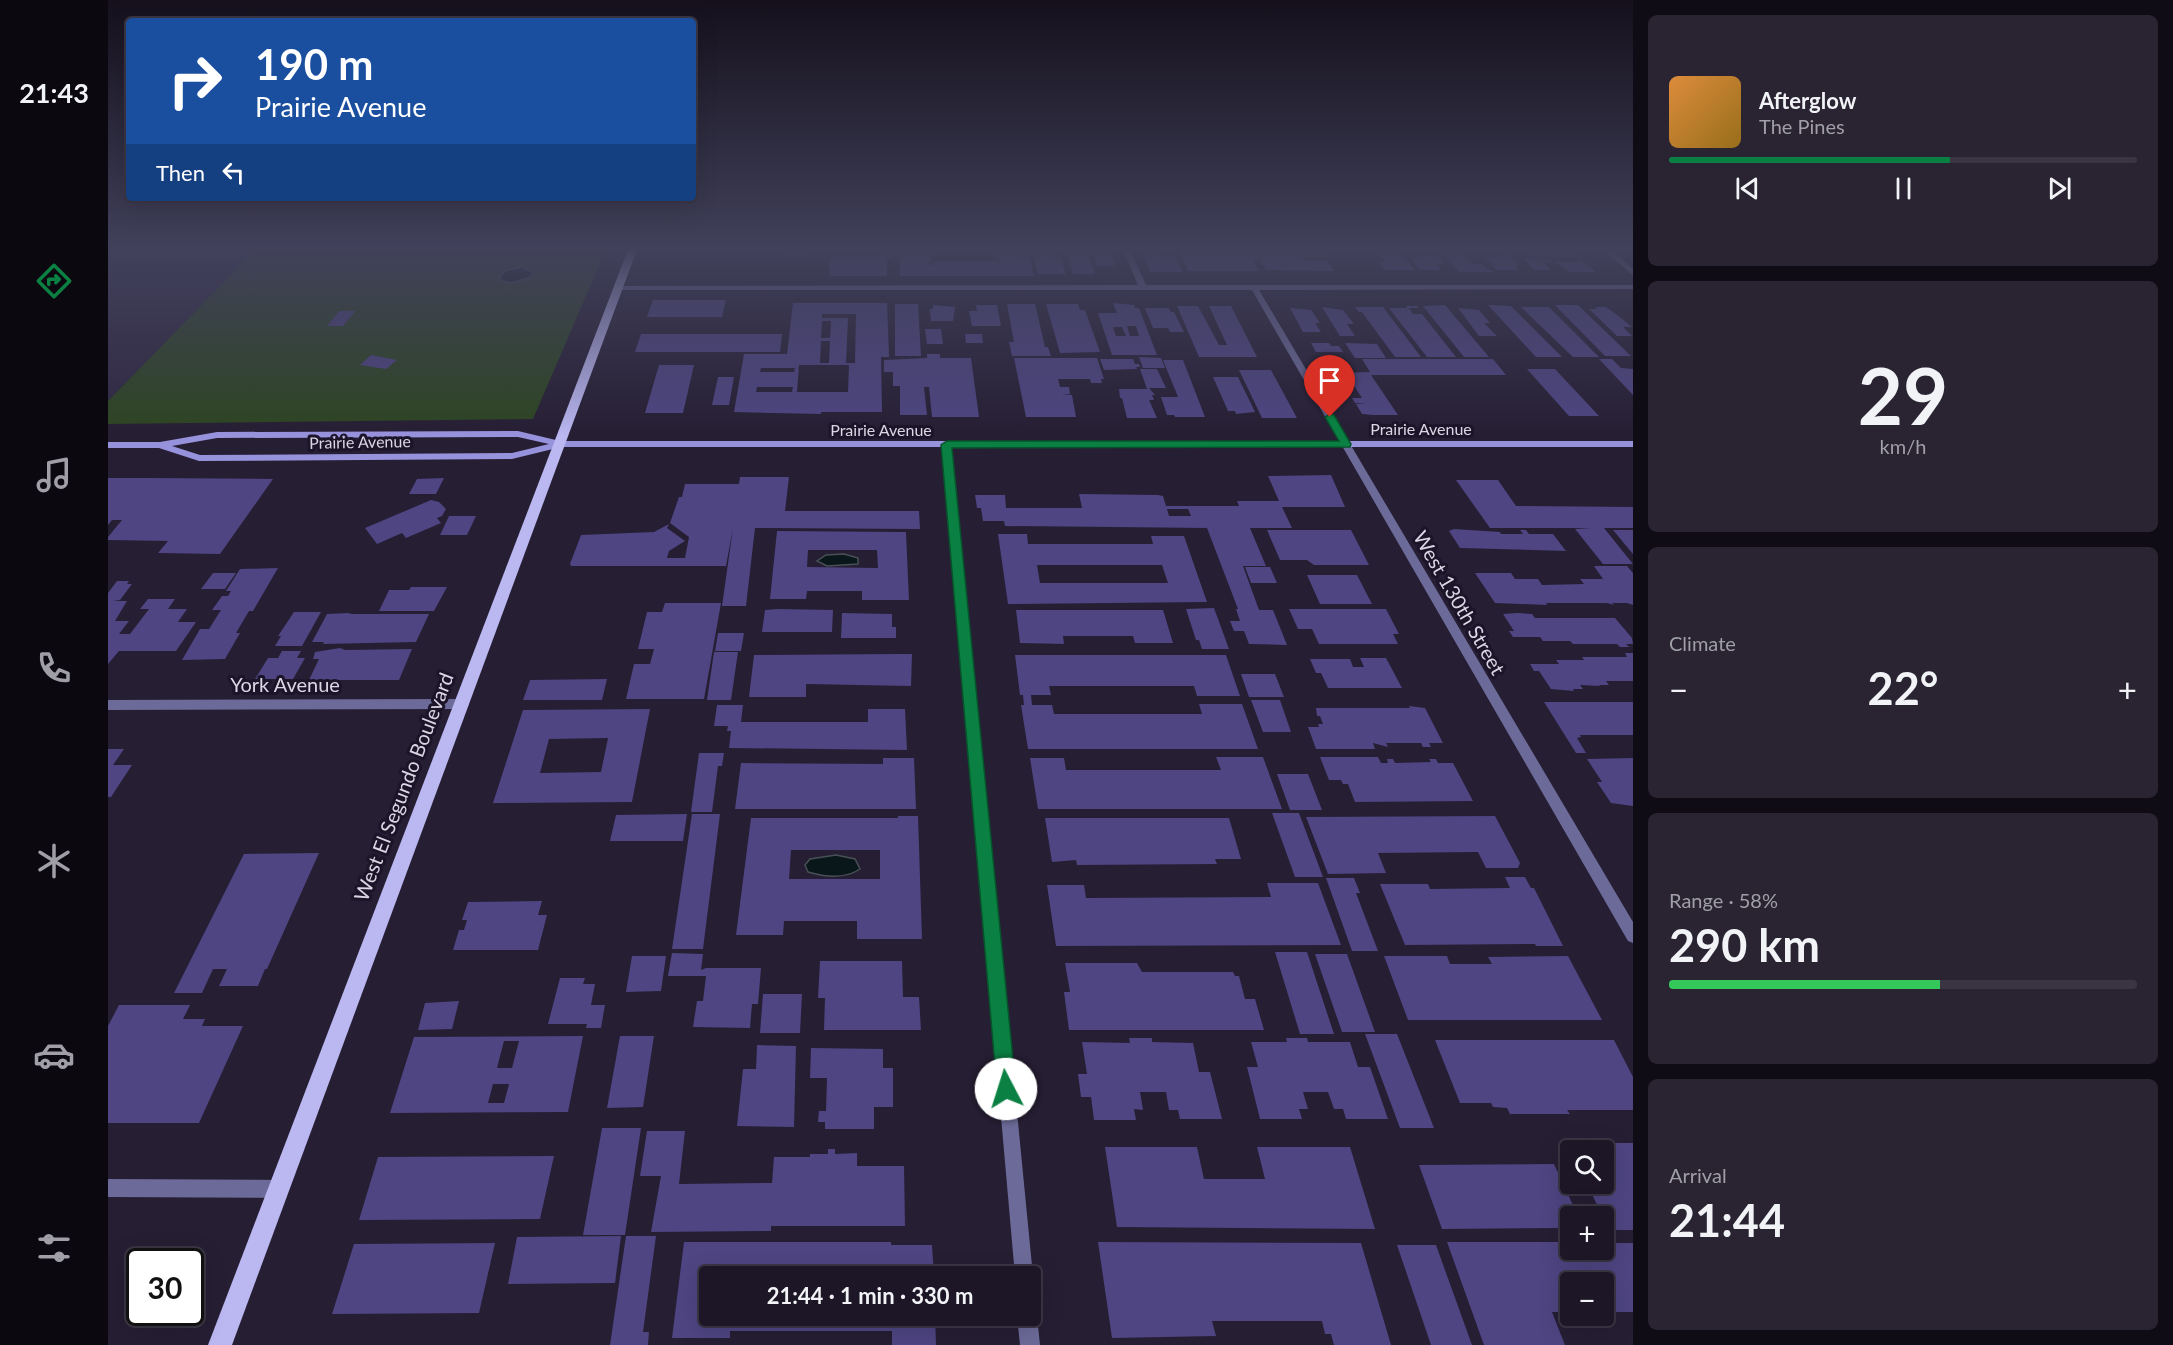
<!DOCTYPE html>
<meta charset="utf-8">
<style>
:root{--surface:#1c1626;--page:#292332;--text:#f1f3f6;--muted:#a09fa7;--line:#3a3543;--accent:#0b8043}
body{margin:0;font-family:Lato,sans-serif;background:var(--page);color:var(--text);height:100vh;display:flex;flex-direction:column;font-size:22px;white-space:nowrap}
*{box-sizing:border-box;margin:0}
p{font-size:20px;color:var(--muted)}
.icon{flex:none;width:33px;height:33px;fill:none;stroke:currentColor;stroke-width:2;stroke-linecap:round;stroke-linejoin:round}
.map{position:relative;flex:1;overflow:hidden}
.details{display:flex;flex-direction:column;gap:15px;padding:15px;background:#0f0c15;width:540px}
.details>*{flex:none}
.guide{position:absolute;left:18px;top:18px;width:570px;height:183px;border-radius:6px;box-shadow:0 6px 24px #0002,0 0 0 2px var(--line);background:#1a4fa0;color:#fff;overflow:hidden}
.controls{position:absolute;left:1452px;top:1140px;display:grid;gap:12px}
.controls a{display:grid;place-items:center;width:54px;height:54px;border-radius:6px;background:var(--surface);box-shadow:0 6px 24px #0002,0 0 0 2px var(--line);font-size:30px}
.speed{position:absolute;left:18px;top:1248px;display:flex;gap:12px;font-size:30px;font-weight:700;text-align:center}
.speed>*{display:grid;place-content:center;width:78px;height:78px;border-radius:50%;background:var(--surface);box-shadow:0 6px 24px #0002,0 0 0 2px var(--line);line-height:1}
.speed .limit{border:3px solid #111;border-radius:9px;background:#fff;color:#111}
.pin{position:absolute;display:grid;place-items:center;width:51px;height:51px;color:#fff;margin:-62px -26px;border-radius:50% 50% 50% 0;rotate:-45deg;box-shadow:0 0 6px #0007}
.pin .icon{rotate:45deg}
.me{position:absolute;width:66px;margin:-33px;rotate:355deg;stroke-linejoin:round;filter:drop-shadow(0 0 4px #0008)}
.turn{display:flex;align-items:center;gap:21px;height:126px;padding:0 30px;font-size:27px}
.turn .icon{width:78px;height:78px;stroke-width:2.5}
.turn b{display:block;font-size:42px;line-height:51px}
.then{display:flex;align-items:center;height:57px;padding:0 30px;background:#0003;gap:12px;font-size:22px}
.big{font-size:45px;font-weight:700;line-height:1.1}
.details .tile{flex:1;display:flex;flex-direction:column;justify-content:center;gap:9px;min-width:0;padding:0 21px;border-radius:9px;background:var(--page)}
.details .dial{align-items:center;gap:0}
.dial b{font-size:78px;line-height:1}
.song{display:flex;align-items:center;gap:18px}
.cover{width:72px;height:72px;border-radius:9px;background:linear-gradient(135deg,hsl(30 70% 55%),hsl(40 70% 35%))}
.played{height:6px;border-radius:3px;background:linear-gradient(90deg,var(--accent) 60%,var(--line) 60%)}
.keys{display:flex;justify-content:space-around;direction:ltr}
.heat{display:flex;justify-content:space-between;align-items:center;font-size:33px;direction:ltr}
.charge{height:9px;border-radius:4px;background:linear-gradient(90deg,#34c759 58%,var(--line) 0)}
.trip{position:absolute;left:591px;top:1266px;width:342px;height:60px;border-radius:6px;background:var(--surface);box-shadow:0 6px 24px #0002,0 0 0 2px var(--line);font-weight:700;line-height:60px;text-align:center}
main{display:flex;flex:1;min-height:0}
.tabs{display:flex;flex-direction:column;width:108px;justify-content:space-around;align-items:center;background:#0b090f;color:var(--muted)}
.tabs .icon{width:42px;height:42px}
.tabs .selected{color:var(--accent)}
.tabs b{font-size:27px;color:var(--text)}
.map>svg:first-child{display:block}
.built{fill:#302741}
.green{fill:#2d4521}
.water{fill:#09161a;stroke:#485057;stroke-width:1.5}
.building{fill:#4e4582;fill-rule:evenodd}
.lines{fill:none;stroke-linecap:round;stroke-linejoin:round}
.street{fill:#6c6a98;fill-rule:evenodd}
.secondary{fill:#9792dc;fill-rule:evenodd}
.primary{fill:#bab7f1;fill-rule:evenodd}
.route{fill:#0b8043;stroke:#07532c;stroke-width:1.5}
.labels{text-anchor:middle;stroke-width:6;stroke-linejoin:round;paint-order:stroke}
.far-street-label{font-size:16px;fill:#dbd6e4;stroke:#1c1429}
.street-label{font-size:20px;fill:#dbd6e4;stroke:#1c1429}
</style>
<main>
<nav class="tabs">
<b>21:43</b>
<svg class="icon selected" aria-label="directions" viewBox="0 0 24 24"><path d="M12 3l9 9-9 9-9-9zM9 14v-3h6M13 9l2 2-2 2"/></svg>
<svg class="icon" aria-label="music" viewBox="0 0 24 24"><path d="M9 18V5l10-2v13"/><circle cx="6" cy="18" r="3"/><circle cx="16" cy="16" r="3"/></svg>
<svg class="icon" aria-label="phone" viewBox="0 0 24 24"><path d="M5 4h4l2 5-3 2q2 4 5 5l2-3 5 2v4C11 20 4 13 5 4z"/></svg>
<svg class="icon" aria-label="climate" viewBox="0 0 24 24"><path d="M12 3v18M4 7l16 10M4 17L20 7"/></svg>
<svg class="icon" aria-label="car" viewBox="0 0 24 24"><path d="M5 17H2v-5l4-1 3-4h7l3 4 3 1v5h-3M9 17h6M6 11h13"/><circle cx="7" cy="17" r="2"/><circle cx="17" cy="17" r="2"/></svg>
<svg class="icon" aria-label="filters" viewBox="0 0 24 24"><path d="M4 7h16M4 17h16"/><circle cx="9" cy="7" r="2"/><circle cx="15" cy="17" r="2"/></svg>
</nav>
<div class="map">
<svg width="1525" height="1345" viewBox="0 0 1525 1345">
<rect width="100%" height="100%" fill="#261e33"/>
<path class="built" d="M0,247H150L0,401Z"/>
<path class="green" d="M150,247H499L425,419L0,424V401Z"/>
<path class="water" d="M414,267L425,272L423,277L404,283L393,281L392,276L397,271Z
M736,554L750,558V564L719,566L709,561L718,555Z
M728,855L747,859L752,869C737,879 717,877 700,872L697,865L702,859Z"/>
<path class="building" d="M568,247H629L628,253H587L588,251H567Z
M681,247H702L700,257L681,256Z
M770,247H784L785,259H779V276H722L721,259L725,257H770Z
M791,247H822L823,262H821V265H825V261H890L891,265H894L891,263L888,247H919L926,276H792Z
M923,247L949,248L951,255H946L947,257H952L958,274H930Z
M957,247H978L987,274H965Z
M982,247H999L1001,253H1004L1007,266H989Z
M1032,247H1050L1054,257H1067L1075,272H1042Z
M1069,247H1216L1223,257H1192L1194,260H1219L1226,271L1158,270L1152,260H1145L1151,271H1080Z
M1266,247H1287L1307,270H1277L1270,262H1278Z
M1329,247H1349L1365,264H1374L1379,269L1387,272H1351Z
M1364,247H1380L1386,253H1370Z
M1434,247H1460L1471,257H1444Z
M1420,251H1436L1441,256L1425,257Z
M1394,255H1402L1411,264L1407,266L1410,270H1389L1376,257H1396Z
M1312,256H1331L1338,264H1328L1334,270H1312L1302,258H1314Z
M1416,259H1442L1445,262H1435L1443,270H1426Z
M1469,259H1472L1488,272H1462L1447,262H1472Z
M545,300H618L614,317H539Z
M685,303H779L781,357H773L774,412H713V414L626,412L636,354H679ZM714,314H748L747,363H738L740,318H714ZM714,321H723L722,338H713ZM713,341H722L721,363H712ZM691,365H741L740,392H689ZM653,368H687L686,372H652ZM649,387H685L684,392H648Z
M1005,303L1026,305L1027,308H1031L1049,355H1004L990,313H1009ZM1019,326H1028L1031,336H1022ZM1005,327H1014L1018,336H1008Z
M787,304H810L813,356H787Z
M899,304H927L937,347H940L943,356H904L901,342H906Z
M938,304H970L972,310H977L992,352L952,353Z
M825,305L847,307L845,321H823L822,309H825Z
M868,305H889L893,326H864L861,311H869Z
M1337,305L1381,357H1356L1315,306Z
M1380,305L1403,306L1454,357H1428Z
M1447,305H1470L1523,356H1497Z
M1069,306H1090L1111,345H1119L1101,306H1123L1149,357H1091Z
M1298,306H1309L1311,308H1301L1305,314H1314L1348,357H1319L1281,308H1299Z
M1214,307L1235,310L1246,324H1239L1247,336H1232Z
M1247,307H1275L1313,357H1287L1254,312H1251Z
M1413,307H1441L1491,357H1465Z
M1487,307H1498L1513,318L1524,327H1515L1524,336H1509L1481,309H1489Z
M1037,308H1061L1063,312H1066L1076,332H1062L1060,328H1045Z
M1182,308L1203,310L1212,323H1207L1213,332H1195Z
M1350,308L1371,310L1382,323H1376L1389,336H1371Z
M231,311H247L235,326H219Z
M817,329H833L835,344H819Z
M533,334H674L672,352H527Z
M857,334H874L875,343H858Z
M1203,343H1221L1223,346H1231L1235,352H1208Z
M1237,343L1269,344L1278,358H1247Z
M819,354H832V358H863L871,417H824L821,387H816L819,415H792V386H785V372H776V360L819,358Z
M263,355L289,360L278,369L252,365Z
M1031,357L1053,358L1057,368H1035Z
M906,358H989L996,379H993L994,383H983L982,379H950L952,387H961L962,394H953L964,395L968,417H918Z
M992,359H1025L1027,364H1031L1032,367H1028L1029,369L996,370Z
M1254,359H1385L1398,375H1263L1290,415H1265L1254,414L1248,404H1258L1247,403L1244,398H1254L1243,381H1234L1228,373L1262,372Z
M1491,359H1504L1513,368L1525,369V395Z
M1055,360H1075L1097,417H1067L1066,415H1059L1053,397H1070Z
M551,365H586L575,413H537Z
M1032,369H1049L1058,388H1041L1047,395H1044L1046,400H1041L1049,418H1019L1014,398H1012L1011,389H1039Z
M1419,369H1447L1491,416H1461Z
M1131,370H1163L1189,418H1154Z
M610,377H626L621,405H604Z
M1105,377H1130L1147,412L1128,414L1127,411H1120Z
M1223,475L1237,507H1174L1184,528H1142L1158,566H1135L1151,610H1165L1179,645L1141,644L1136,631H1126L1122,621H1132L1128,609H1130L1099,528L897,526L896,521H875L873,508H869L867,495H897L898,508H974L971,494L1050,495L1055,496L1058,506H1131L1129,501H1171L1160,476ZM1059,509H1080L1083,516H1061Z
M632,477H681L677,511H811L812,529L647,528L638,606H614L625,528L618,566H463L462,564L473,535L546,532L561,524L559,528L577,541L561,551L559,558H577L581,537L562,523L571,497H574L577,484H631Z
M0,478H40L165,479L112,554L50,553L60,541L0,540V537L14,520H4L0,525Z
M336,478L328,494H301L309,479Z
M1348,480H1390L1408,506L1525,507V528H1496L1525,564H1495L1467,529L1483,528H1382Z
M323,500L331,502L338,509L334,516L329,518L333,523L298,538L294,533L269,544L257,528Z
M341,516H368L359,535H332Z
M1346,529L1392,532L1393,534H1415L1412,530H1418L1421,534H1445L1458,551L1352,548L1341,531Z
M1159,530H1243L1261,565H1206L1199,560H1172Z
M1505,530H1525V554Z
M669,531L798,532L801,600H754V591H699L698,599H662ZM700,550H769L770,568L699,567Z
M890,534H919L920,544H1045L1043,536H1076L1099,602L900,604ZM929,565H1054L1060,583H932Z
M1486,566H1519L1525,573V605L1519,603H1504L1506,605L1499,603H1438L1439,605L1387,603L1367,573H1403L1407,579H1430L1434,585L1476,584L1472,579H1495Z
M1137,567H1162L1169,583H1143Z
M170,568L145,611H141L128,633H132L117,659L74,660L92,629H101L113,610H104L114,596H120L123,591H118L132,569Z
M105,573H128L117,589H93Z
M1199,575H1249L1264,604H1212Z
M9,581H21L19,584H24L12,600L5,601H19L7,621H21L11,634H22L41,609H32L40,599H67L60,609H79L70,622H88L68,651H11L0,664V593Z
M303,587H339L326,611H271L281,590H301Z
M557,603H613L596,699H518L526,664H542L546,649H530L539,612H554Z
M1106,608L1121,649H1094L1091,640H1088L1078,609Z
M670,609L725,610L724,632H654L657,610Z
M1181,609H1278L1291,634H1285L1290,644H1211L1204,629H1190Z
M908,610H1055L1065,643H1027L1025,636H955L956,644L912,643Z
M186,612H213L194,646H167L173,636H170Z
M240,613L244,614H321L308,642L215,644L216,642H204L219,614Z
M734,613L784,614V627H788V638H733Z
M1409,613L1424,614L1427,618H1507L1524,638L1525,644H1518L1521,647H1512L1509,644H1465L1462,641H1435L1432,637H1405L1401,631H1406L1395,614Z
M610,633H636L633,651H607Z
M232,648L237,650L304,649L291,680H201L211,659H205L207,652Z
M174,651H193L189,658H197L185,679H147L160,658H170Z
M606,652H630L623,700H599Z
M1517,653H1525V681H1498L1501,685H1491L1492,686L1472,685L1475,689H1465L1466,691L1443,689L1431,671H1426L1422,664H1451L1448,660H1476L1474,657H1519Z
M790,654H804L803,686L698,684V697H641L646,655Z
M907,655H1118L1132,696H1089L1086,686H941L943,695H923L924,705H944L946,714H1094L1091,704H1134L1150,749H920L913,705H916L915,695H912Z
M1252,658H1278L1294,688H1220L1213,673H1208L1202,659H1242L1245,667H1256Z
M1133,674H1167L1176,697H1141Z
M499,679L494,700H415L422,680Z
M1143,700H1172L1183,732H1155Z
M1436,702H1525V735H1472L1473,737L1469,738L1478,753H1468Z
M609,705H635L633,722H760V709H797L799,750L621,748L623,731H619L620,726H606Z
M1301,706L1317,708L1335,743H1321L1323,747H1315L1313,743H1278L1280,747L1265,743L1267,749H1208L1200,727H1211L1210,724H1215L1212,716H1209L1208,708H1302Z
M542,709L524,802L385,803L415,710ZM500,738L493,772L432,773L441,739Z
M0,749H16L5,765H24L3,797H0Z
M591,753H616L614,766H610L604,812H583Z
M1108,757H1155L1174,809H930L922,758H956L958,770H1113Z
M1212,757H1270L1273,763H1280L1279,759H1285L1287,763L1323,762L1321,759H1328L1330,763H1345L1365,801L1247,802L1240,784H1235L1233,780H1221Z
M775,758H806L808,809H627L633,763L775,764Z
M1525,758V806L1503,803L1489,782H1494L1479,759Z
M1169,774H1200L1214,810H1182Z
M1164,813H1191L1215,877H1187Z
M579,814L575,841H502L508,815Z
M584,814H612L595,949H564Z
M790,816H810L814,939H749V921H676L675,935H628L643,818H790ZM683,850H772V879H681Z
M1387,816L1412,863L1410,868H1378L1370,852L1270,853L1278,873L1220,874L1198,817Z
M937,818H1121L1133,859H1107L1109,864L969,865L968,860L944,862Z
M211,853L159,969H157L150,986H111L119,969H105L94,993H66L136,854Z
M1397,877H1417L1423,888H1426L1455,946H1428L1427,944L1297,945L1272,884H1320L1322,889L1402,888Z
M1218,878H1246L1252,893H1248L1270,951H1244Z
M1159,883H1210L1233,945L948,946L939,885H976L978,898L1163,897Z
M434,901L430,915H439L430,950H345L351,930H356L359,920H354L360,902Z
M1167,952H1199L1226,1034H1192Z
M564,953L595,954L593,970L598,968H653L650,1004H644L642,1028L585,1027L589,1001H595L598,976H560Z
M1207,954H1239L1267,1032H1234Z
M524,956H558L553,991L518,992Z
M1276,956H1339L1342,964H1384L1380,957L1460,956L1494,1020H1300Z
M712,961H794L795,997H811L813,1030H716L717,998H710Z
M957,963H1029L1034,972H1125L1127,976H1131L1137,999H1147L1156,1030H961L956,992H962Z
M452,978H477L475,984H487L483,1005H497L493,1028H478L479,1024H440Z
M655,994H694L692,1033H652Z
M351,1001L344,1029L310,1030L317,1003Z
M11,1005H82L75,1019H97L94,1026H135L91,1123H0V1026Z
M1257,1034H1289L1326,1128H1292Z
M475,1036L460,1112L282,1113L306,1037ZM396,1041H411L404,1068H389ZM385,1084H401L396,1103H380Z
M512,1036H546L535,1107L499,1108Z
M1021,1038H1044V1042L1085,1043L1091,1072H1102L1114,1119H1072L1070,1110H1061L1058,1092H1032L1035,1110L1026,1109L1028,1120H986L983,1097H973L970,1074H979L974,1042L1022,1043Z
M1178,1038H1199L1200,1042H1242L1250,1067H1262L1280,1119H1238L1235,1109H1226L1220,1092H1195L1200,1109H1191L1194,1119H1152L1139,1067H1150L1143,1042H1179Z
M1327,1040H1506L1525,1077V1110H1459L1462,1114H1402L1399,1108L1385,1107L1383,1103H1352Z
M649,1045L688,1046L686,1127L629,1126L635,1069H648Z
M703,1048L775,1049V1068H785V1107H766V1129H717V1122H710L711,1111H718L719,1078H702Z
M494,1128H533L517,1235H475Z
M539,1131H577L571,1184L664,1183L666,1157H702V1154H720V1149H727V1154L749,1153V1166H796L797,1226H663V1231L543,1232L553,1176H532Z
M1461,1143H1525V1230H1501L1479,1184H1496V1150H1464Z
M997,1147H1089L1096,1179H1157L1149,1147H1242L1267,1229L1009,1227Z
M446,1156L432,1219L251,1220L270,1157Z
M1446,1164L1470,1216H1462V1228L1334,1229L1311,1165Z
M513,1236L507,1283L400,1284L409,1237Z
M518,1236H548L535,1332H541L540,1345H502Z
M576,1242H783V1245H824L826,1276H602V1316H827L828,1345H784V1331H622V1338H564Z
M990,1242L1253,1243L1283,1345H1226L1223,1334H1217L1214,1321H1104L1108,1336L1004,1338Z
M1339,1242H1462V1250H1496V1243H1525V1312H1496V1282H1462V1312H1444L1457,1345H1376Z
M387,1243L371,1313L224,1314L246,1244Z
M1289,1245H1328L1364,1345H1323Z"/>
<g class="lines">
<path class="street" d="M1014,247H1021L1038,285H1525V289L1151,290L1525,922V943L1520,941L1144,290H511L507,288L511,286L1030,285Z
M1492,247H1500L1525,269V275Z
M839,442L844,445L925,1276L922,1283V1276H907L834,445Z
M355,699L359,701L361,704L359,707L355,709L0,710V700Z
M0,1179L172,1180L178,1183L181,1189L178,1195L172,1198L0,1197Z
M922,1308L926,1309L929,1316L932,1345H912L909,1316H922Z"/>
<path class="secondary" d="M410,431L452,441H1525V447H453L404,459L91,461L51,448H0V442H52L109,432ZM410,437L441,444L404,453L92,455L64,446L109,438Z"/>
<path class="primary" d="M521,247H530L124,1345H100Z"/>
</g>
<linearGradient id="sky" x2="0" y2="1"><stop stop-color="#15101c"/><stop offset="0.57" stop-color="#41415b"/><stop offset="1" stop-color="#41415b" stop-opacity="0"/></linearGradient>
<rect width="1525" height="436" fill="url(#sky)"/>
<path class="route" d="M1222,414L1226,415L1243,444L1242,447L844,448L908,1089L905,1096L898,1099L892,1096L889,1089L833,445L839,441H1231L1217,417Z"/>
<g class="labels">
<g class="far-street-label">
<text x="1313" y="435">Prairie Avenue</text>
<text x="773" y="436">Prairie Avenue</text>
<text transform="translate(252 442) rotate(-1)" y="6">Prairie Avenue</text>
</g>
<g class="street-label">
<text transform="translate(1351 603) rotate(60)" y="7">West 130th Street</text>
<text x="177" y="692">York Avenue</text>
<text transform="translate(296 787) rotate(-69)" y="7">West El Segundo Boulevard</text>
</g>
</g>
</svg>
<div class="controls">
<a><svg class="icon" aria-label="search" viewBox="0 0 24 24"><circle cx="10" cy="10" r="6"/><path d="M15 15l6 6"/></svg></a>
<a>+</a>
<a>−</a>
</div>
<div class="speed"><div class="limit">30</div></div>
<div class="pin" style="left:1222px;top:417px;background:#d93025"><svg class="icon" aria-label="arrive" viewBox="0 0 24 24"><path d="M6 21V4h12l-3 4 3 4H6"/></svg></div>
<svg class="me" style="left:898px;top:1089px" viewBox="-20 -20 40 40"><circle r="19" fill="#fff"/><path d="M0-13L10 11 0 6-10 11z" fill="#0b8043"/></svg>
<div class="trip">21:44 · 1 min · 330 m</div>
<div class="guide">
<div class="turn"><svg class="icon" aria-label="right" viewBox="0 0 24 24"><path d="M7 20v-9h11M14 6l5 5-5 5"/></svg><div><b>190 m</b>Prairie Avenue</div></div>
<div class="then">Then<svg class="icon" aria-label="left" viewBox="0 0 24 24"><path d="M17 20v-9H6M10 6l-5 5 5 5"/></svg></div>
</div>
</div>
<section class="details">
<div class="tile">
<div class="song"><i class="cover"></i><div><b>Afterglow</b><p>The Pines</p></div></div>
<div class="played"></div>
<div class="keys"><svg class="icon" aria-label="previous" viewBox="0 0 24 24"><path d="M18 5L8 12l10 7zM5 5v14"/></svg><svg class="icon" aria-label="pause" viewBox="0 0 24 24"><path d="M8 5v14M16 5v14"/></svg><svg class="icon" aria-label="next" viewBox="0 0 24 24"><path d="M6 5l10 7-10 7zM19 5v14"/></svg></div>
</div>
<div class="tile dial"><b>29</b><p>km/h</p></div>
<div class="tile"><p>Climate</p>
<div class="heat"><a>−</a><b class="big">22°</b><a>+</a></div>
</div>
<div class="tile"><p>Range · 58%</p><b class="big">290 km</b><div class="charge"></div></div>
<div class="tile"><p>Arrival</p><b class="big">21:44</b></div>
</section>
</main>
